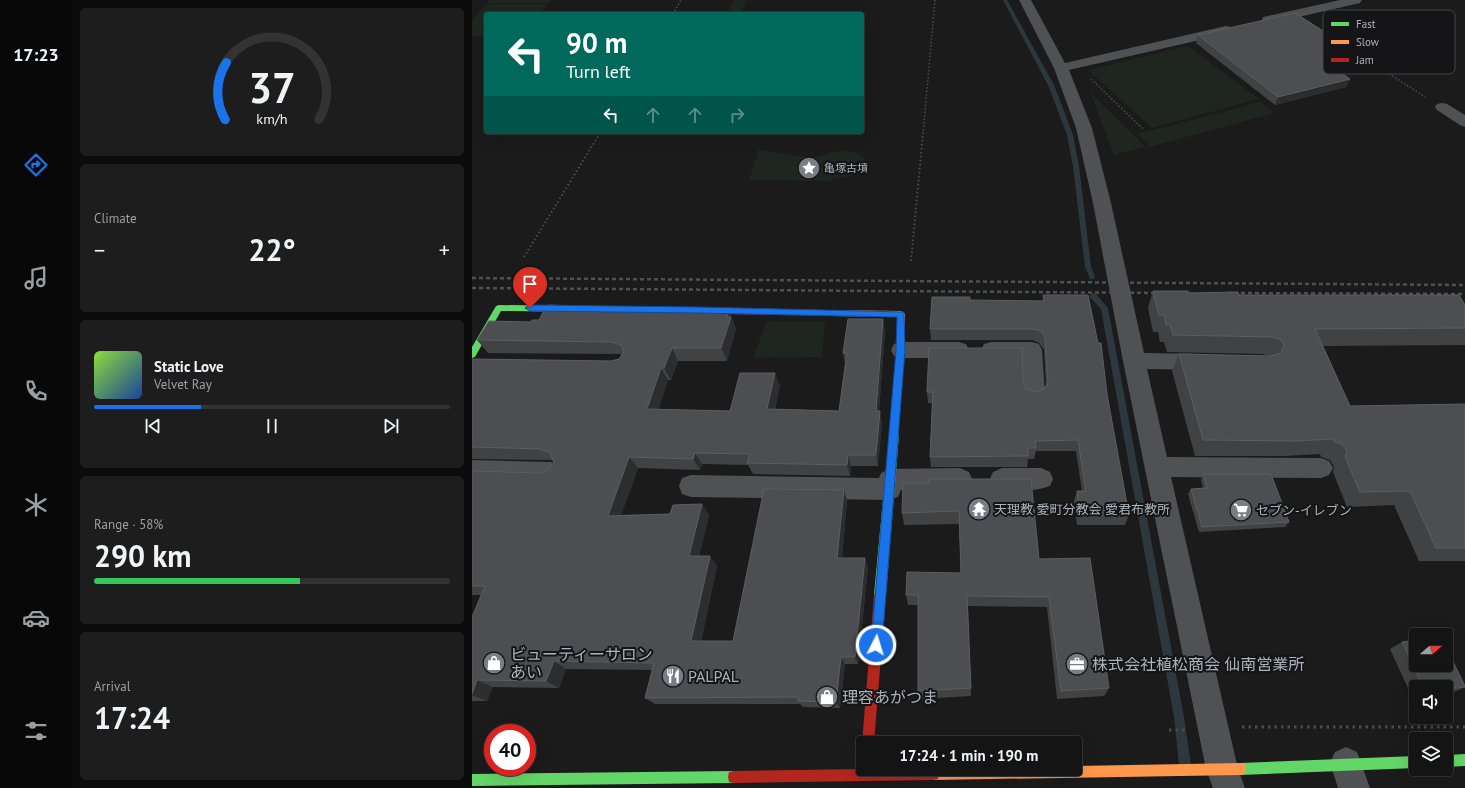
<!DOCTYPE html>
<meta charset="utf-8">
<style>
:root{--surface:#141414;--page:#1d1d1d;--text:#f1f3f6;--muted:#9d9ea0;--line:#333334;--accent:#1a73e8}
body{margin:0;font-family:"PT Sans","Noto Sans JP",sans-serif;background:var(--page);color:var(--text);height:100vh;display:flex;flex-direction:column;font-size:15px;white-space:nowrap}
*{box-sizing:border-box;margin:0}
p{font-size:13px;color:var(--muted)}
.icon{flex:none;width:22px;height:22px;fill:none;stroke:currentColor;stroke-width:2;stroke-linecap:round;stroke-linejoin:round}
.map{position:relative;flex:1;overflow:hidden}
.panel{display:flex;flex-direction:column;gap:8px;padding:8px;background:#0b0b0b;width:400px}
.panel>*{flex:none}
.hud{position:absolute;left:12px;top:12px;width:380px;height:122px;border-radius:4px;box-shadow:0 4px 16px #0002,0 0 0 1px var(--line);background:#00695c;color:#fff;overflow:hidden}
.needle{width:26px;rotate:70deg}
.tools{position:absolute;left:937px;top:628px;display:grid;gap:8px}
.tools a{display:grid;place-items:center;width:44px;height:44px;border-radius:4px;background:var(--surface);box-shadow:0 4px 16px #0002,0 0 0 1px var(--line);font-size:20px}
.speed{position:absolute;left:12px;top:724px;display:flex;gap:8px;font-size:20px;font-weight:700;text-align:center}
.speed>*{display:grid;place-content:center;width:52px;height:52px;border-radius:50%;background:var(--surface);box-shadow:0 4px 16px #0002,0 0 0 1px var(--line);line-height:1}
.speed .limit{border:6px solid #d22;background:#fff;color:#111}
.pin{position:absolute;display:grid;place-items:center;width:34px;height:34px;color:#fff;margin:-41px -17px;border-radius:50% 50% 50% 0;rotate:-45deg;box-shadow:0 0 4px #0007}
.pin .icon{rotate:45deg}
.me{position:absolute;width:44px;margin:-22px;rotate:5deg;stroke-linejoin:round;filter:drop-shadow(0 0 3px #0008)}
.turn{display:flex;align-items:center;gap:14px;height:84px;padding:0 16px;font-size:18px}
.turn .icon{width:52px;height:52px;stroke-width:2.5}
.turn b{display:block;font-size:28px;line-height:34px}
.lanes{display:flex;align-items:center;height:38px;padding:0 16px;background:#0003;justify-content:center;gap:20px;direction:ltr}
.lanes .off{opacity:.35}
.big{font-size:30px;font-weight:700;line-height:1.1}
.panel .card{flex:1;display:flex;flex-direction:column;justify-content:center;gap:6px;min-width:0;padding:0 14px;border-radius:6px;background:var(--page)}
.panel .dial{align-items:center;gap:0}
.dial svg{height:104px;overflow:visible;fill:none;stroke:var(--line);stroke-width:7;stroke-linecap:round;text-anchor:middle}
.dial text{fill:var(--text);stroke:none}
.song{display:flex;align-items:center;gap:12px}
.cover{width:48px;height:48px;border-radius:6px;background:linear-gradient(135deg,hsl(90 70% 55%),hsl(220 70% 35%))}
.played{height:4px;border-radius:2px;background:linear-gradient(90deg,var(--accent) 30%,var(--line) 30%)}
.keys{display:flex;justify-content:space-around;direction:ltr}
.heat{display:flex;justify-content:space-between;align-items:center;font-size:22px;direction:ltr}
.charge{height:6px;border-radius:3px;background:linear-gradient(90deg,#34c759 58%,var(--line) 0)}
.trip{position:absolute;left:384px;top:736px;width:226px;height:40px;border-radius:4px;background:var(--surface);box-shadow:0 4px 16px #0002,0 0 0 1px var(--line);font-weight:700;line-height:40px;text-align:center}
main{display:flex;flex:1;min-height:0}
.tabs{display:flex;flex-direction:column;width:72px;justify-content:space-around;align-items:center;background:#080808;color:var(--muted)}
.tabs .icon{width:28px;height:28px}
.tabs .current{color:var(--accent)}
.tabs b{font-size:18px;color:var(--text)}
.map>svg:first-child{display:block}
.green{fill:#1e261f}
.lines{fill:none;stroke-linecap:round;stroke-linejoin:round}
.stream{fill:#2d383e;fill-rule:evenodd}
.path-far2{stroke:#4b4c4f;stroke-width:1.5;stroke-dasharray:1.5 2;stroke-linecap:butt}
.path-far1{stroke:#4b4c4f;stroke-width:2;stroke-dasharray:1.5 2.5;stroke-linecap:butt}
.path{stroke:#4b4c4f;stroke-width:3;stroke-dasharray:2.5 4;stroke-linecap:butt}
.street{fill:#4f5154;fill-rule:evenodd}
.fast{fill:#63d668;fill-rule:evenodd}
.slow{fill:#ff974d;fill-rule:evenodd}
.jam{fill:#b3261e;fill-rule:evenodd}
.rail{stroke:#4f5053;stroke-width:2.5;stroke-dasharray:4 3;stroke-linecap:butt}
.wall{fill:#404244}
.shaded-wall{fill:#2c2d2e}
.building{fill:#4c4e51;stroke:#5b5e62}
.route{fill:#1a73e8;stroke:#114b97}
.labels{text-anchor:middle;stroke-width:4;stroke-linejoin:round;paint-order:stroke}
.far-poi-label{font-size:11px;fill:#acb3bc;stroke:#151517;text-anchor:start}
.poi-label{font-size:13px;fill:#acb3bc;stroke:#151517;text-anchor:start}
.near-poi-label{font-size:16px;fill:#acb3bc;stroke:#151517;text-anchor:start}
.key{fill:#151517;stroke:#424449;stroke-width:1}
.key-label{font-size:11px;fill:#acb3bc}
</style>
<main>
<nav class="tabs">
<b>17:23</b>
<svg class="icon current" aria-label="directions" viewBox="0 0 24 24"><path d="M12 3l9 9-9 9-9-9zM9 14v-3h6M13 9l2 2-2 2"/></svg>
<svg class="icon" aria-label="music" viewBox="0 0 24 24"><path d="M9 18V5l10-2v13"/><circle cx="6" cy="18" r="3"/><circle cx="16" cy="16" r="3"/></svg>
<svg class="icon" aria-label="phone" viewBox="0 0 24 24"><path d="M5 4h4l2 5-3 2q2 4 5 5l2-3 5 2v4C11 20 4 13 5 4z"/></svg>
<svg class="icon" aria-label="climate" viewBox="0 0 24 24"><path d="M12 3v18M4 7l16 10M4 17L20 7"/></svg>
<svg class="icon" aria-label="car" viewBox="0 0 24 24"><path d="M5 17H2v-5l4-1 3-4h7l3 4 3 1v5h-3M9 17h6M6 11h13"/><circle cx="7" cy="17" r="2"/><circle cx="17" cy="17" r="2"/></svg>
<svg class="icon" aria-label="filters" viewBox="0 0 24 24"><path d="M4 7h16M4 17h16"/><circle cx="9" cy="7" r="2"/><circle cx="15" cy="17" r="2"/></svg>
</nav>
<section class="panel">
<div class="card dial"><svg viewBox="0 0 100 80">
<path d="M14 69A42 42 0 1 1 86 69"/>
<path d="M14 69A42 42 0 0 1 15 25" stroke="#1a73e8"/>
<text x="50" y="56" font-size="32" font-weight="700">37</text>
<text x="50" y="72" font-size="11">km/h</text>
</svg></div>
<div class="card"><p>Climate</p>
<div class="heat"><a>−</a><b class="big">22°</b><a>+</a></div>
</div>
<div class="card">
<div class="song"><i class="cover"></i><div><b>Static Love</b><p>Velvet Ray</p></div></div>
<div class="played"></div>
<div class="keys"><svg class="icon" aria-label="previous" viewBox="0 0 24 24"><path d="M18 5L8 12l10 7zM5 5v14"/></svg><svg class="icon" aria-label="pause" viewBox="0 0 24 24"><path d="M8 5v14M16 5v14"/></svg><svg class="icon" aria-label="next" viewBox="0 0 24 24"><path d="M6 5l10 7-10 7zM19 5v14"/></svg></div>
</div>
<div class="card"><p>Range · 58%</p><b class="big">290 km</b><div class="charge"></div></div>
<div class="card"><p>Arrival</p><b class="big">17:24</b></div>
</section>
<div class="map">
<svg width="993" height="788" viewBox="0 0 993 788">
<rect width="100%" height="100%" fill="#1b1b1b"/>
<path class="green" d="M18,0H79L77,3H15Z
M262,0H274L268,14H255Z
M15,4H75L67,14H14V36H0V19Z
M716,46L787,99L680,128L616,70Z
M618,92L674,147L642,155Z
M788,102L803,113L678,147L665,134Z
M287,149C304,152 322,157 339,157C353,157 366,147 381,152C408,160 383,181 361,178L360,181L277,180Z
M295,321L353,322L350,357L281,358Z"/>
<g class="lines">
<path class="stream" d="M531,0H535L582,85L601,135L607,166L619,267L623,277L622,279H618L613,267L601,166L595,135L576,85Z
M621,293L624,294L636,308L712,717L719,765L717,769L713,771L709,769L707,765L702,717L629,309L617,296Z"/>
<path class="path-far2" d="M201,14L209,0
M879,49L953,97
M619,79L672,130
M128,134L129,132
M451,134L463,0"/>
<path class="path-far1" d="M52,257L128,133
M439,261L451,133"/>
<path class="path" d="M770,727H993
M697,730H713"/>
<path class="street" d="M547,0H559L593,63L754,26L759,27L761,30L759,33L754,34L597,70L620,128L639,203L672,353L735,354L743,356L746,362L743,368L735,370L675,369L695,457L849,458L857,461L861,468L857,475L849,478L699,477L766,769L773,788H741L734,769L651,361L621,203L604,128L582,68Z
M868,0H890L888,3L796,24L791,23L790,20L791,17Z
M970,103L975,104L993,115V127L988,125L965,110L963,107L965,104Z
M429,342H487L494,344L497,350L494,356L487,358H429L422,356L419,350L422,344Z
M519,342H560L567,344L570,350L573,393L570,399L562,402L554,399L551,393L550,358H519L512,356L509,350L512,344Z
M0,460L79,462L87,465L91,472L87,479L79,482L0,480Z
M488,468L497,472L500,479L497,486L488,490H429L426,497L417,500L219,497L210,494L207,486L210,478L219,475L407,478L409,473L418,469Z
M530,468H569L578,472L581,479L578,486C562,492 537,492 521,486L518,479L521,472Z
M874,747L885,752L898,788H866L858,763L863,752Z"/>
<path class="fast" d="M27,305L184,307L188,310L184,313L29,311L3,357L0,358V347L24,306Z
M422,431L425,432L427,435L414,595L412,599L408,600L404,599L402,595L417,435L419,432Z
M993,754V766L974,767V755Z
M944,756V768L768,775L763,774L762,769L763,764L768,763Z
M262,771L267,772L268,777L267,782L262,783L0,786V774Z"/>
<path class="slow" d="M359,310L429,311L433,314V350L425,438L422,439L419,438L417,435L425,350V317L359,316L355,313Z
M768,763L773,764L774,769L773,774L768,775L461,780L456,779L455,774L458,769H603V766Z"/>
<path class="jam" d="M184,307L359,310L363,313L359,316L184,313L180,310Z
M408,590L412,591L414,595L402,743H391V746L390,743L402,595L404,591Z
M391,769H464L467,774L466,779L461,780L262,783L257,782L256,777L257,772L262,771Z"/>
<path class="rail" d="M0,278L993,285
M0,288L691,293
M755,293L993,294"/>
</g>
<path class="wall" d="M726,35L881,50L877,58L856,63L878,79L874,87L803,105L724,43Z
M681,291L993,305V345L851,346L878,406L993,404V561H947L922,505L875,507L861,472L862,467L858,460L849,457L848,454L812,456H723L700,371L707,354L798,356L790,354L695,352L692,342H688L686,332H681L676,308Z
M571,295L635,394L657,515L653,525H605L602,501L605,491H610L604,451H564L562,459H556L555,467H459L458,457L460,403H456L455,392L551,382L554,389L564,392L572,389L574,386L572,350L567,343L560,340H459L458,329L498,300L571,301Z
M107,306L110,310L257,311L264,329L255,361H206L199,380H196L186,410L258,411L308,385L303,409L367,411L373,363L371,353L411,319L413,332L407,411L410,423L406,466H379L378,476L281,474L276,465L230,464L228,470L166,468L149,515L198,514L230,504L237,515L227,556H238L245,566L229,641H261L372,490L375,501L370,558H393L396,568L386,664H373L368,708L331,707L328,704H183L173,698L180,670L94,669L87,688L21,687L15,701H0V617L9,595H0V471L68,473L77,469L82,462L79,460L0,459V359L139,361L147,359L150,355L147,354L16,353L5,340Z
M731,474L817,522L813,527L727,532L716,494L719,489L731,488L729,479Z
M457,483L567,559L637,688L632,696L585,699L575,607L496,606L499,696L448,699L446,691V605H436L434,595L489,573L487,524L432,525L430,513Z
M930,642L993,687L980,693L974,694V687H944V697H940L918,649Z"/>
<path class="shaded-wall" d="M881,50L877,58L845,66L848,58Z
M878,79L874,87L803,105L806,97Z
M107,306L115,319L105,310Z
M257,311L264,329L255,361L249,348L255,317Z
M411,319L413,332L406,423L404,411Z
M200,348L206,361L199,380L192,368Z
M189,368L196,380L183,421L175,409Z
M303,373L308,385L300,421L295,409Z
M408,411L410,423L406,466L404,455Z
M223,453L230,464L228,470L221,459Z
M376,455L379,466L378,476L375,465Z
M157,457L166,468L145,526L136,516Z
M372,490L375,501L369,568L365,558Z
M230,504L237,515L225,566L217,556Z
M238,556L245,566L227,649L219,641Z
M393,558L396,568L386,664L383,657Z
M369,657L373,664L368,708L364,702Z
M82,661L94,669L87,688L74,681Z
M5,680L21,687L15,701L0,695Z"/>
<path class="building" d="M823,13L881,50L848,58L878,79L806,97L726,35Z
M681,291H716L717,293L766,292L767,295H987L993,305V328L843,329L878,406L993,404V548H964L938,491L888,492L873,457L875,452L871,445L862,441L861,439L823,441L731,440L707,354L799,356L809,353L812,345L808,339L799,337L701,335L698,325H694L692,315H687Z
M571,295H616L626,343H629L635,394L657,515H607L605,491H614L606,440L563,441L564,448H556V456L458,457L461,392H455L457,348H550L551,382L554,389L564,392L572,389L576,382L573,338L569,331L561,329H458L460,297H498V300L572,301Z
M75,305L107,306L105,310L176,311L177,308H210L209,311H257L255,317H259L249,348H200L192,368H189L175,409L258,411L268,373H303L295,409L367,411L375,353H371L376,319H411L404,411H408L404,455H376L375,465L275,463L278,454L223,453L221,459L157,457L136,516L198,514L201,505L230,504L217,556H238L219,641H261L292,489L372,490L365,558H393L383,657H369L364,702L326,701V697L173,698L182,663L82,661L74,681L5,680L0,694V617L13,586H0V471L68,473L77,469L82,462L78,453L68,449L0,447V359L139,361L147,359L152,352L149,345L139,342L5,340L17,321L59,322L60,320H67Z
M731,474H799L817,522L730,527L719,489L735,488Z
M457,479H559L567,559L618,558L637,688L589,691L577,597L495,596L499,688L446,691V595H434L435,572L489,573L487,511L430,513L431,483H457Z
M944,640V665H974V647L993,686V687L974,689V687H951L930,642Z"/>
<path class="route" d="M58,305L225,307L432,312L433,350L410,645L409,650L404,651L400,650L399,645L424,350L425,317L225,313L58,311L53,308Z"/>
<defs>
<g id="sight-disc" transform="scale(1.15)"><circle r="9.5" fill="#797e84" stroke="#151517"/><path d="M0-6L1.8-2.2L6-1.7L2.9 1.2L3.7 5.4L0 3.3L-3.7 5.4L-2.9 1.2L-6-1.7L-1.8-2.2Z" fill="#fff"/></g>
<g id="temple-disc" transform="scale(1.15)"><circle r="9.5" fill="#797e84" stroke="#151517"/><path d="M0-6L5-2H3V0L6.5 2.5H4V6H1.5V3h-3V6H-4V2.5H-6.5L-3 0V-2H-5Z" fill="#fff"/></g>
<g id="supermarket-disc" transform="scale(1.15)"><circle r="9.5" fill="#797e84" stroke="#151517"/><path d="M-6-5.5h2.5l.6 2H6L4.5 2H-2.5L-4.4-4H-6ZM-1.5 3.2a1.3 1.3 0 1 0 .1 0ZM3 3.2a1.3 1.3 0 1 0 .1 0Z" fill="#fff"/></g>
<g id="shop-disc" transform="scale(1.15)"><circle r="9.5" fill="#797e84" stroke="#151517"/><path d="M-5-2.5h2.3a2.7 3.5 0 0 1 5.4 0H5L5.5 6h-11ZM-1.5-2.5h3a1.5 2.3 0 0 0-3 0Z" fill="#fff"/></g>
<g id="office-disc" transform="scale(1.15)"><circle r="9.5" fill="#797e84" stroke="#151517"/><path d="M-6-3h4V-5.5h4V-3h4V5H-6ZM-1-4.5V-3h2v-1.5ZM-6 0V1H6V0Z" fill="#fff"/></g>
<g id="restaurant-disc" transform="scale(1.15)"><circle r="9.5" fill="#797e84" stroke="#151517"/><path d="M-5-6h1v4h1v-4h1v4h1v-4h1v5L-1.5 .5V6h-2V.5L-5-1ZM5-6V6H3V1.5H1.5Q1.5-4 5-6Z" fill="#fff"/></g>
</defs>
<g fill-rule="evenodd">
<use href="#sight-disc" x="337" y="168"/>
<use href="#temple-disc" x="507" y="509"/>
<use href="#supermarket-disc" x="769" y="510"/>
<use href="#shop-disc" x="22" y="663"/>
<use href="#office-disc" x="605" y="664"/>
<use href="#restaurant-disc" x="201" y="676"/>
<use href="#shop-disc" x="355" y="697"/>
</g>
<g class="labels">
<g class="far-poi-label">
<text x="352" y="172">亀塚古墳</text>
</g>
<g class="poi-label">
<text x="522" y="514">天理教 愛町分教会 愛君布教所</text>
<text x="784" y="515">セブン-イレブン</text>
</g>
<g class="near-poi-label">
<text x="38" y="660">ビューティーサロン<tspan x="38" dy="18">あい</tspan></text>
<text x="620" y="670">株式会社植松商会 仙南営業所</text>
<text x="216" y="682">PALPAL</text>
<text x="370" y="703">理容あがつま</text>
</g>
</g>
<rect x="851" y="10" width="132" height="64" rx="6" class="key"/>
<rect x="859" y="22" width="18" height="4" fill="#63d668"/>
<rect x="859" y="40" width="18" height="4" fill="#ff974d"/>
<rect x="859" y="58" width="18" height="4" fill="#b3261e"/>
<g class="key-label">
<text x="884" y="28">Fast</text>
<text x="884" y="46">Slow</text>
<text x="884" y="64">Jam</text>
</g>
</svg>
<div class="tools">
<a><svg class="needle" viewBox="-14 -14 28 28"><path d="M0-13l5 13h-10z" fill="#e53935"/><path d="M0 13l5-13h-10z" fill="#9d9ea0"/></svg></a>
<a><svg class="icon" aria-label="sound" viewBox="0 0 24 24"><path d="M4 9h4l5-4v14l-5-4H4zM17 9q2 3 0 6"/></svg></a>
<a><svg class="icon" aria-label="layers" viewBox="0 0 24 24"><path d="M12 4l9 5-9 5-9-5zM3 14l9 5 9-5"/></svg></a>
</div>
<div class="speed"><div class="limit">40</div></div>
<div class="pin" style="left:58px;top:308px;background:#d93025"><svg class="icon" aria-label="arrive" viewBox="0 0 24 24"><path d="M6 21V4h12l-3 4 3 4H6"/></svg></div>
<svg class="me" style="left:404px;top:645px" viewBox="-20 -20 40 40"><circle r="17" fill="#1a73e8" stroke="#fff" stroke-width="3"/><path d="M0-11L8 9 0 5-8 9z" fill="#fff"/></svg>
<div class="trip">17:24 · 1 min · 190 m</div>
<div class="hud">
<div class="turn"><svg class="icon" aria-label="left" viewBox="0 0 24 24"><path d="M17 20v-9H6M10 6l-5 5 5 5"/></svg><div><b>90 m</b>Turn left</div></div>
<div class="lanes"><svg class="icon" aria-label="left" viewBox="0 0 24 24"><path d="M17 20v-9H6M10 6l-5 5 5 5"/></svg><svg class="icon off" aria-label="ahead" viewBox="0 0 24 24"><path d="M12 20V5M6 11l6-6 6 6"/></svg><svg class="icon off" aria-label="ahead" viewBox="0 0 24 24"><path d="M12 20V5M6 11l6-6 6 6"/></svg><svg class="icon off" aria-label="right" viewBox="0 0 24 24"><path d="M7 20v-9h11M14 6l5 5-5 5"/></svg></div>
</div>
</div>
</main>
